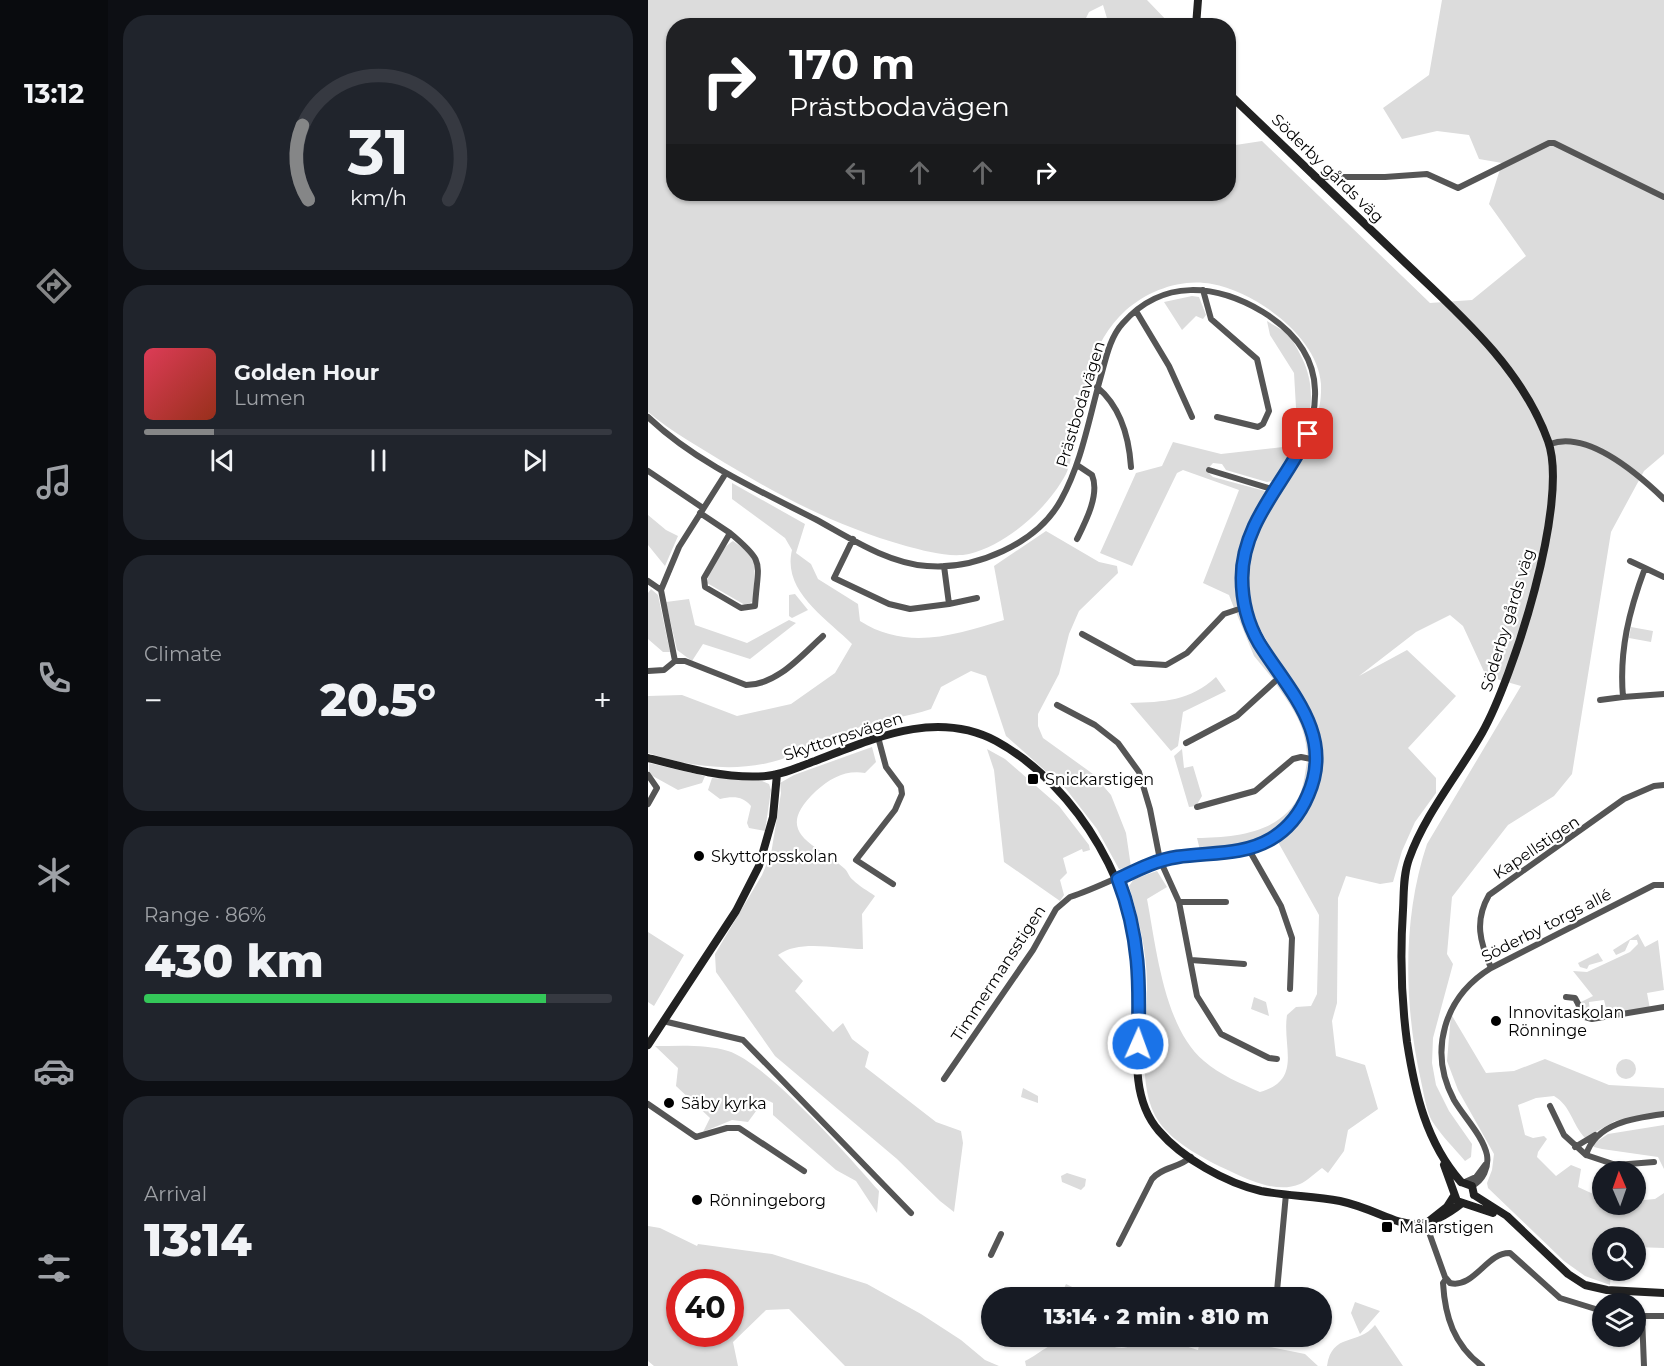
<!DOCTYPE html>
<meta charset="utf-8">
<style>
:root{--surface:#171b24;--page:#20242c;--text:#f1f3f6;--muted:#9ea1a6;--line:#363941;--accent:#858687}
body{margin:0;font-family:Montserrat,sans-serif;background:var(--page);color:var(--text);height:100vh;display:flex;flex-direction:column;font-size:22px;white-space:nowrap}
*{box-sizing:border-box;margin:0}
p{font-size:20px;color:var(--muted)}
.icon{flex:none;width:33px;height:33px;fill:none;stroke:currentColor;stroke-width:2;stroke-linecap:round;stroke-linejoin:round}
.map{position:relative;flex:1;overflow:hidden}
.sheet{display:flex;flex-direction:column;gap:15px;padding:15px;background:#0d0f14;width:540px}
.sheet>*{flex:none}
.top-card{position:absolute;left:18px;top:18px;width:570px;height:183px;border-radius:24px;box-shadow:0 2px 4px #0004;background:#202124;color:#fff;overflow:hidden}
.needle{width:39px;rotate:358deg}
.tools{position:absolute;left:944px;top:1161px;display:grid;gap:12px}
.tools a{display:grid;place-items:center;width:54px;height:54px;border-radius:50%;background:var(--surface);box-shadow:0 2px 4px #0004;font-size:30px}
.speed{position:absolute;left:18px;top:1269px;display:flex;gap:12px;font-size:30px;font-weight:700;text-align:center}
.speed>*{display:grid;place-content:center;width:78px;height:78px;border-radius:50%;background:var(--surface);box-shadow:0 2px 4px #0004;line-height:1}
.speed .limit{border:9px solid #d22;background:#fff;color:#111}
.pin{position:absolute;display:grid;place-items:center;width:51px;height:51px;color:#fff;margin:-26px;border-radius:12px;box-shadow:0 3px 9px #0006}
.me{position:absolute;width:66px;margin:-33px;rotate:2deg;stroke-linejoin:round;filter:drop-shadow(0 0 4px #0008)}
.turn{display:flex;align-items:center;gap:21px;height:126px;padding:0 24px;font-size:27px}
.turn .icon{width:78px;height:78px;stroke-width:2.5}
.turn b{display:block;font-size:42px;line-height:51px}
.lanes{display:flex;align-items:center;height:57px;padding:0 24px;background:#0003;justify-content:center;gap:30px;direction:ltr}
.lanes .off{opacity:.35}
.big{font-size:45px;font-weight:800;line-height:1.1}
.sheet .card{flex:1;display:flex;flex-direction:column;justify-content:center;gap:9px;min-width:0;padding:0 21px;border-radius:24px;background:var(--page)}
.sheet .dial{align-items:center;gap:0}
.dial svg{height:156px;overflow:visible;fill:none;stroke:var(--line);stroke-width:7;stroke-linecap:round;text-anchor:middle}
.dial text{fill:var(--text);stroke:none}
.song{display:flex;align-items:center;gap:18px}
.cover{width:72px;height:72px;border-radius:9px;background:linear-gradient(135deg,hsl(350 70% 55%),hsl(10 70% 35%))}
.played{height:6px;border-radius:3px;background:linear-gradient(90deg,var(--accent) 15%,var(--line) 15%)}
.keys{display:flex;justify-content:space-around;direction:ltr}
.heat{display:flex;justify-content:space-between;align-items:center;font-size:33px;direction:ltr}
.charge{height:9px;border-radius:4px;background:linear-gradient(90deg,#34c759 86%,var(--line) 0)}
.trip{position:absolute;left:333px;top:1287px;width:351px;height:60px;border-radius:30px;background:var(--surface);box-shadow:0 2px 4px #0004;font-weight:800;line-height:60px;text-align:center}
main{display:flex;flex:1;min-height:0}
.tabs{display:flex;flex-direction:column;width:108px;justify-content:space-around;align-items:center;background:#090b0e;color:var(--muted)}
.tabs .icon{width:42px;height:42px}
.tabs .selected{color:var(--accent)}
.tabs b{font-size:27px;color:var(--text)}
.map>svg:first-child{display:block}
.green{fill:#dcdcdc;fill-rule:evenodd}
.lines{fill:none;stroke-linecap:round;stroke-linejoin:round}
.street{stroke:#555;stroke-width:6}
.secondary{stroke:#222;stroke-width:8}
.route-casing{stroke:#114b97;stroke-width:15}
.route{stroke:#1a73e8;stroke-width:10}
.poi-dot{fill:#000;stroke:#fff;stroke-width:2}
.labels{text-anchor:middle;stroke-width:4.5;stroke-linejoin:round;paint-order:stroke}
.street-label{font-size:16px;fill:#000;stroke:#fff}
.poi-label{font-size:16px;fill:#000;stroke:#fff;text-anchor:start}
</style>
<main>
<nav class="tabs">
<b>13:12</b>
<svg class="icon selected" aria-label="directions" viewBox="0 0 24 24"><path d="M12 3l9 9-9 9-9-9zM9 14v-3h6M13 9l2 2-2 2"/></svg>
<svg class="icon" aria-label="music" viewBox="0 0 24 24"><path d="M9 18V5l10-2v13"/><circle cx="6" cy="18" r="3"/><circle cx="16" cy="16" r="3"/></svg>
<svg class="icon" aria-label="phone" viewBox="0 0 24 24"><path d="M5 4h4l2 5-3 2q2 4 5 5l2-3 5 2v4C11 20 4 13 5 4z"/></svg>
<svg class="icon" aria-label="climate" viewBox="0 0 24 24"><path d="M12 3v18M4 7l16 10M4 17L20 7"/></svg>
<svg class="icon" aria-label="car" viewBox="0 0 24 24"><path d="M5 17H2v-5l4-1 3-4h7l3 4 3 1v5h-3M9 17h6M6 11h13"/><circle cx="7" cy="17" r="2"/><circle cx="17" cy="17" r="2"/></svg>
<svg class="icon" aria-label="filters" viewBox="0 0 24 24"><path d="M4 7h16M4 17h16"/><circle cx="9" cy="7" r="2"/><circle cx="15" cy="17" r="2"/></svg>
</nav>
<section class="sheet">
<div class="card dial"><svg viewBox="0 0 100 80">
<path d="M14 69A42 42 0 1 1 86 69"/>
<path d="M14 69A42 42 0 0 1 11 31" stroke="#858687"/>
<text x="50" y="56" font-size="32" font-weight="700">31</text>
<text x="50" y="72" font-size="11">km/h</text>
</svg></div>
<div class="card">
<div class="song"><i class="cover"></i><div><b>Golden Hour</b><p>Lumen</p></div></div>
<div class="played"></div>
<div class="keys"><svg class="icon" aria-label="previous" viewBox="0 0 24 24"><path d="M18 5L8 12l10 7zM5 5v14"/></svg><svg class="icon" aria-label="pause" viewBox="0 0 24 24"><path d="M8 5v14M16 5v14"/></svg><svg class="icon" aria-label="next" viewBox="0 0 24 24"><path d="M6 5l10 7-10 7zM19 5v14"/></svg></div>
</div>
<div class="card"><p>Climate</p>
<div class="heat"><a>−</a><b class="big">20.5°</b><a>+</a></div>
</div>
<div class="card"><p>Range · 86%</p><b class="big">430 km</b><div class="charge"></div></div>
<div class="card"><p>Arrival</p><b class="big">13:14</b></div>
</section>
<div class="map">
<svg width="1016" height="1366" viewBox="0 0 1016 1366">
<rect width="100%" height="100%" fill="#fff"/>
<path class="green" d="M0,0H499L523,25H461L455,5L441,12L434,26H26V194H580L581,146L614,141L782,303L824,300L878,256L841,204L854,163L831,159L821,135L789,131L754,139L735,108L781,75L794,0H1016V454L996,471L963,532L924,774L906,796L860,825L804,897L799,954L805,964L785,1038L784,1063L788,1085L801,1111L824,1144L823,1157L817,1161C806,1148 793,1135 784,1121C778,1110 776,1094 773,1081C756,1005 754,919 779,844L873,686L838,676L815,626L802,615L768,632L711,676L759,650L808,696L760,748L788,778V793L767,822L754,851L745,882L732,884L698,876L690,898L689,1003L684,1021L688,1056L717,1065L730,1109L700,1130L696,1151L680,1173L674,1168C667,1173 659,1181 652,1184C631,1193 605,1182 586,1173C562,1162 527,1145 511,1122C487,1088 500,1025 499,984C499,952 490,916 481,886L486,879L509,871L519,887L499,899C508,946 516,1028 556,1061C572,1075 592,1083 612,1092C655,1080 634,1047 639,1015L648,1007L663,1006L669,994L671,915L630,842C660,812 684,772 669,728C662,703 636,671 623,648C612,630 601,609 600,588C598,537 628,494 652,450C665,426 674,413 673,384C670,337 608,292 564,284C534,278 501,290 478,310C441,343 436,393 426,439C424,450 423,464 418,474C400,508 359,545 321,554C302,558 277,551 258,546C191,527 137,499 77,463C51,447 24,432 0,412Z
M544,296L551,297L558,315L555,319L548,316L534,330L516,302Z
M619,321C625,325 634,329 639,334C645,340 650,350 654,358C675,401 656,444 629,480L619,482L578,470L574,464L565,463L558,471L565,477L617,491L618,496C596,531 586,563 592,604L586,608L581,595L555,583L591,490L535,470L529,473L484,566L452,553L488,473L514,466L525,442L573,454L635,447L649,425L646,373L622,335Z
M84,483L157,524L148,553L163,564L170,579L210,604L212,621C259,651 307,635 356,620L346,566L398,531L451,562L469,566L470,573L431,611L421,634L411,674L390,714V726L395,738L445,774L463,795L478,833L483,867L471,869L449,829L418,789L358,736L338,676L323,671L293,687L283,709C260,717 236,719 212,727C185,737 159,751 131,760C88,773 42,767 0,753V696L34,695L89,716L143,704L187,673L204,644C178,618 134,591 144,550L137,538L84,499Z
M0,515L18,530L30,536L17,566L0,545Z
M85,541L106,556V597L104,602L97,605L59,583C61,570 73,548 85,541Z
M3,589L10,595L22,652H15L0,639V593Z
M147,594L160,610L144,618L141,616V595Z
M41,599L47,625L99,643L141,620L148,623L102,659L55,644L44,661L29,650L18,602Z
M588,612L594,614L608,646L627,671L625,679L606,656Z
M983,627L1005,631L1003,642L981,638Z
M568,677L578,691L535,712L530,746L523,751L482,703C516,702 542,701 568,677Z
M633,683C648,706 663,725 664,754L659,755C658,726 644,707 628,684Z
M224,747L228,762L217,773C197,770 183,778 168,791C121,835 172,845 197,869C200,872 201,877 205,880C211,886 220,891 227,896L214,914L215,949C189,949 151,939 130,955L155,981L147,991L185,1032L195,1023L204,1039L221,1052L217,1067L288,1122L313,1131L315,1143L306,1212L292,1201L249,1159L127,1056L68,972L67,954L114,875L123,854L133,793L132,783L146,775Z
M339,749L357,759L411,806L441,845L442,850L435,852L434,849L415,858L419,873L412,880L416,895L412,901L356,862L346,770Z
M534,749L536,768L545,766L554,796L548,806L541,807L526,756Z
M659,762L663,765C656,830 610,849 552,850L549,838C587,837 633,834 652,794C656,785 657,772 659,762Z
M1,763L57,776L54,783L30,790L1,774Z
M64,778L114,781L121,784L123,790L117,831L101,828L99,823L103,806C95,796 85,796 72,799L60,790Z
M0,932L36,955L6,1006L0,1002Z
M990,934L997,947L1010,940L1016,990L999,993L1002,1009L969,1015V1010L958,1008L956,1000L941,1002L942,1012L933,1017L927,1005L945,996L925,971L939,972L982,952L990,944L989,940H982L977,951L968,955L965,950Z
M950,953L955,961L941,965L939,969L932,967L930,963Z
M606,997L618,1002L621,1016L603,1009Z
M803,1014L838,1073L866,1071L897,1059L961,1085L1016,1088V1111L967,1121L937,1138C924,1124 923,1106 906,1096L888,1098L870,1105L877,1135L885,1138L896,1136L899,1139L890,1152L889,1157L908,1176L923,1165L933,1169L930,1187L954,1198V1204H987V1194L996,1200L1007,1199L1016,1193V1248L987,1247V1238H954V1270L963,1271L962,1285L937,1276L916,1261L840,1188L839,1183L844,1170L846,1154L810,1090L799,1061Z
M7,1046C31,1046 58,1044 80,1051C119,1063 202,1158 231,1191L229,1213L208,1181L188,1170L125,1115V1103L117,1099L100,1122L84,1120L55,1132L62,1118L28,1086L30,1068Z
M968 1069a10 10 0 1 1 20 0a10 10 0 1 1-20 0Z
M375,1088L390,1096V1103L373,1097Z
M1016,1125V1169L1010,1157L954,1149L946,1147L945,1144L960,1134Z
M419,1173L438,1179L437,1186L433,1190L414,1182L413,1176Z
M0,1226L12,1228L49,1246L50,1244L124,1254L219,1284L273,1314L313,1340L337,1360L351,1366H197L141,1309L118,1310L85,1342L90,1366H6L0,1361ZM32,1282H82V1334H32Z
M418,1284L445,1297H412Z
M707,1302L732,1311L712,1334L703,1313Z
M727,1325L755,1366H679C684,1332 710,1346 727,1325Z
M566,1336L657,1354L670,1366H378L377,1361C393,1353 408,1338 427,1336C455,1334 469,1363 496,1337H508L550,1350L553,1337Z"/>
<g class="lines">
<path class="street" d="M666,177H737L779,174L810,188L901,143H906L1016,197
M555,290L563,319L609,359L621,411L615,424L610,427L569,417
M488,311L521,366L544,417
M449,387C473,407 481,437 483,467
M0,417C47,462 110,490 167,519C202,538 239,563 279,566C327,570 389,544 413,500C434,462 441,418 453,376C458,358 462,337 475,323C515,278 568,284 615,312C644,330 666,355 667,390C670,459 601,502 594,569C586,652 680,694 667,771C658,819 625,847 578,853C556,855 534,854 513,860C482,870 453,887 422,897L408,909L385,950L296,1079
M902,444C940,430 990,474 1016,499
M429,465L444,475C452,494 438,521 429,539
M561,470L627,490
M0,471L55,508
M78,473L31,547L13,590L27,661H37L98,685C129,685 153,656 175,636
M52,513L82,533L56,578L57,587L93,608L107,606C110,561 118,563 82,533
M205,539L186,578L241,604L262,609L301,604L296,566
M982,561L997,568
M1016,577L997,568C981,611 971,651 975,697L1016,694
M0,581L13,590
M301,604L329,598
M434,634L487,663L518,665L539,653L576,614L597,607
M0,671L16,670L27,661
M952,700L975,697
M409,705L447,725L470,743L491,772L502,809L512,860L531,902L549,996L573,1034L621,1058L629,1059
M230,737L238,767L253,787L254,794L247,810L208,860L245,884
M538,743L589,716L634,675
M0,775L9,788L0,804
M549,807L607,791L645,759L653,757L668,760
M600,848L633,906L644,938L642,989
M531,902H578
M543,960L596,964
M843,968C832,942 826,921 841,895L976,799L1006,786L1016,785
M918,997L927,998L937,1017L944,1019L1016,1007
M15,1021L95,1040L263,1213
M0,1104L48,1137L79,1128H91L156,1171
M902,1106L916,1135L938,1155
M927,1147L947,1135
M1006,1162L968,1165L938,1155C948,1123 986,1118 1016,1114
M817,1182L828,1177L837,1165
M824,1186C835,1180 841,1168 839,1155C835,1136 816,1117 806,1100C780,1051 796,997 843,968L1006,885H1016
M778,1224L797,1277L802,1283C826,1289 839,1252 862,1253L912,1298L954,1311
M471,1244L504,1179C514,1167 531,1168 543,1157
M343,1255L353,1234
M798,1279L795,1283C797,1317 806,1345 834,1366
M629,1291L638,1194
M987,1316H1016
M994,1316L996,1366"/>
<path class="secondary" d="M548,26L550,0
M580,93C635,146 690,198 745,251C803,307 872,363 900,441C922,501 865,678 834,733C810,775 777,814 761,859C755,875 756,893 755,910C752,955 753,997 759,1042C767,1093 778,1142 813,1182
M0,758C38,768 78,779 118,776C135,775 152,766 167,761C225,739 287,709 348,741C432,787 491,893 492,987C493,1033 477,1092 511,1131C534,1158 578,1183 613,1191C639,1196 666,1196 692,1201C747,1213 761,1245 814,1203
M0,1045L88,911L111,866L125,817L129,774
M796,1165L809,1201L845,1213
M813,1182L824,1186L826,1195
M826,1195L859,1216L920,1274L937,1285L959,1290L1016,1293
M780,1222L799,1207L806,1196"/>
</g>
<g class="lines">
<g class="route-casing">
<path id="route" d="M490,1044C492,984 492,936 470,879C489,870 508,860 529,857C561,852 594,856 623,839C640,829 652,814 660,795C687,734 641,691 611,643C600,624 594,600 594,578C594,522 638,482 660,434"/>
</g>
<use href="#route" class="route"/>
</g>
<g class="poi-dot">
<rect x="379" y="773" width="12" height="12" rx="3"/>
<circle cx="51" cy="856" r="6"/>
<circle cx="848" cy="1021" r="6"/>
<circle cx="21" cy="1103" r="6"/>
<circle cx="49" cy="1200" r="6"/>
<rect x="733" y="1221" width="12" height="12" rx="3"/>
</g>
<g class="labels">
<g class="street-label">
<text transform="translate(680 168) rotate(44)" y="6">Söderby gårds väg</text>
<text transform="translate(432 404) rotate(-73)" y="6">Prästbodavägen</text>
<text transform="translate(859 620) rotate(-73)" y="6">Söderby gårds väg</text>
<text transform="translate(195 736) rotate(-18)" y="6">Skyttorpsvägen</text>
<text transform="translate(888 847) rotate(-34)" y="6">Kapellstigen</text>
<text transform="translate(898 925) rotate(-27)" y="6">Söderby torgs allé</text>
<text transform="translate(350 973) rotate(-57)" y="6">Timmermansstigen</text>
</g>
<g class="poi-label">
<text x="397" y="785">Snickarstigen</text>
<text x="63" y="862">Skyttorpsskolan</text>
<text x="860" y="1018">Innovitaskolan<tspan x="860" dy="18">Rönninge</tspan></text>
<text x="33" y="1109">Säby kyrka</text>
<text x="61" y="1206">Rönningeborg</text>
<text x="751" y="1233">Målarstigen</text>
</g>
</g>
</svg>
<div class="tools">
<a><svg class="needle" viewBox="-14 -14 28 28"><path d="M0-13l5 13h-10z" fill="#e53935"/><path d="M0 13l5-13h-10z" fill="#9ea1a6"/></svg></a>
<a><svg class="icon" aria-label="search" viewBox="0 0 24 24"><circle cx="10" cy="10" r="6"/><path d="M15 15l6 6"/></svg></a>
<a><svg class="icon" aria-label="layers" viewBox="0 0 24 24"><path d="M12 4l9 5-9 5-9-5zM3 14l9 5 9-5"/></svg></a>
</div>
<div class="speed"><div class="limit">40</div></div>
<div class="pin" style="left:660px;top:434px;background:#d93025"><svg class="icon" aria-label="arrive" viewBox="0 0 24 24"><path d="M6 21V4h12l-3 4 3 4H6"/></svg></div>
<svg class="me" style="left:490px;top:1044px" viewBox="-20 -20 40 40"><circle r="17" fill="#1a73e8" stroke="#fff" stroke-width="3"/><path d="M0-11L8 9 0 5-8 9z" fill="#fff"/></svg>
<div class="trip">13:14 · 2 min · 810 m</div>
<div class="top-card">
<div class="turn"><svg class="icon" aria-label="right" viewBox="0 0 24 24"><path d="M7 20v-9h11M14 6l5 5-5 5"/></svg><div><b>170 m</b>Prästbodavägen</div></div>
<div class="lanes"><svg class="icon off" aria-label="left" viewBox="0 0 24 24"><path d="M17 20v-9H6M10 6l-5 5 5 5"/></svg><svg class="icon off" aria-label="ahead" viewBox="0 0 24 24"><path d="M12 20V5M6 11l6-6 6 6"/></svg><svg class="icon off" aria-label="ahead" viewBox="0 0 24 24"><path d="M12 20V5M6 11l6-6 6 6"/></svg><svg class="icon" aria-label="right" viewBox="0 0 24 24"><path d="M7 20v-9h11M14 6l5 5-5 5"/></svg></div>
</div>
</div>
</main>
